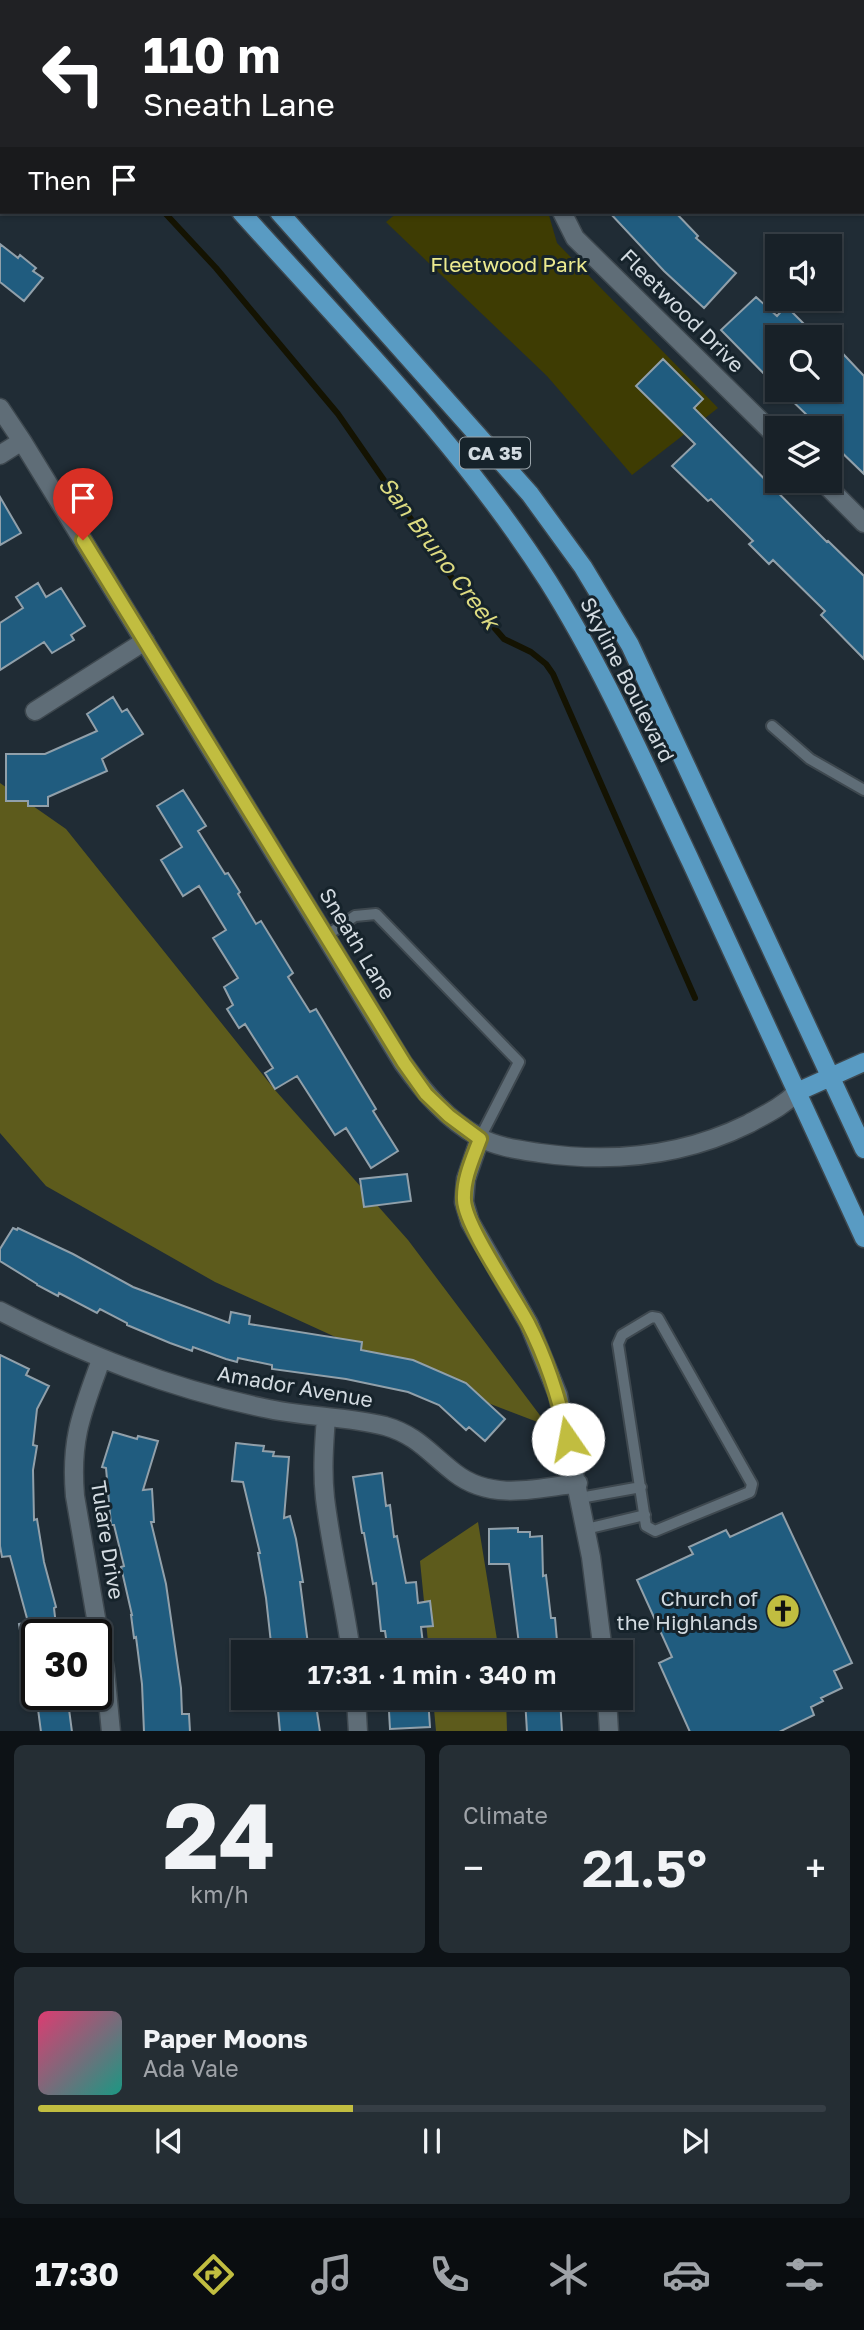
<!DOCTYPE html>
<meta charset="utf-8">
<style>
:root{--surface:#182128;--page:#252e34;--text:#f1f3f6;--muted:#9fa3a8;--line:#363e45;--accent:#c1bd40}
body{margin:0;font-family:"Golos Text",sans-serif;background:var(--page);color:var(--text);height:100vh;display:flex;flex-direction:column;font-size:26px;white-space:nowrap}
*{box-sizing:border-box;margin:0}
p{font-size:23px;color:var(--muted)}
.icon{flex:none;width:38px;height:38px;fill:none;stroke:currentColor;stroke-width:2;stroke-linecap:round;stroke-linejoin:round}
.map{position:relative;height:1731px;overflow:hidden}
.details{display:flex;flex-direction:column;gap:14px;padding:14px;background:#0d1216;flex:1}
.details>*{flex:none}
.top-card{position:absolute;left:0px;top:0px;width:864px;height:214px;box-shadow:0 2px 5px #0004,0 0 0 2px var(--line);background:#202124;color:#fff;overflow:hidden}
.fabs{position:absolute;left:765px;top:234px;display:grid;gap:14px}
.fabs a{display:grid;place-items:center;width:77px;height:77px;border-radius:0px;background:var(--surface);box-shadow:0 2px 5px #0004,0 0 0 2px var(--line);font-size:35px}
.speed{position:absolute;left:21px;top:1619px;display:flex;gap:14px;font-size:35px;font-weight:700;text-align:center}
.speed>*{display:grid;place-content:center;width:91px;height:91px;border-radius:50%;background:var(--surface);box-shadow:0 2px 5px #0004,0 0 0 2px var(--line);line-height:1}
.speed .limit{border:4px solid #111;border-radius:10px;background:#fff;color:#111}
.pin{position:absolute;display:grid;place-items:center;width:60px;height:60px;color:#fff;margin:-72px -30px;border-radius:50% 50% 50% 0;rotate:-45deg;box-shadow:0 0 7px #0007}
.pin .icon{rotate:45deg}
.me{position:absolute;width:77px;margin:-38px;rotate:348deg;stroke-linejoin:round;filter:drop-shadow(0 0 5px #0008)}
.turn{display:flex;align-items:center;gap:24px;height:147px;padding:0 28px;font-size:32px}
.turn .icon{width:91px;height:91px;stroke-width:2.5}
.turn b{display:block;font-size:49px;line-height:60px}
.then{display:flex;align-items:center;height:66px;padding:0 28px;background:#0003;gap:14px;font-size:26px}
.big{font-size:52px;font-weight:600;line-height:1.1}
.details .tile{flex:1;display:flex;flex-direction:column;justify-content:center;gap:10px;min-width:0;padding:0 24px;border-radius:10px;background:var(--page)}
.details .dial{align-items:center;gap:0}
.dial b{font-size:91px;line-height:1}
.song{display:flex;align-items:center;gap:21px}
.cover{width:84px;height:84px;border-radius:10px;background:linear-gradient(135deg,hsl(340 70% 55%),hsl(170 70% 35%))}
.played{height:7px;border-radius:4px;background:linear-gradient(90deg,var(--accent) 40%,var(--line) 40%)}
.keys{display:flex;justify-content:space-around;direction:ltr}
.heat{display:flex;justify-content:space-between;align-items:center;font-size:38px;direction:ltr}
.details .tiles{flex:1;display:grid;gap:14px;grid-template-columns:1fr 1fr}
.tile:last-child{grid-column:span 2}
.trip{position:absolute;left:231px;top:1640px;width:402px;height:70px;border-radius:0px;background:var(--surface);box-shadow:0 2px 5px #0004,0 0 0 2px var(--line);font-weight:600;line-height:70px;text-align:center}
.tab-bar{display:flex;height:112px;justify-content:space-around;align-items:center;background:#0a0d10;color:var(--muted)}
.tab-bar .icon{width:49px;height:49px}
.tab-bar .on{color:var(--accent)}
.tab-bar b{font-size:32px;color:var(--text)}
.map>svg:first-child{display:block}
.green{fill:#3e3c03}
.forest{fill:#5d5b1c}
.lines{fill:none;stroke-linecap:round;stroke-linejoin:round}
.stream{stroke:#141302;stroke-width:6}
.building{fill:#205c7f;stroke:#91a0aa;stroke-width:2}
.service-casing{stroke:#3e484f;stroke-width:14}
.minor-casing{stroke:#3e484f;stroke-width:21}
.primary-casing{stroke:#3e484f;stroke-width:21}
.service{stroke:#5f6d77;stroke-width:10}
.minor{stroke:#5f6d77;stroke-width:18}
.primary{stroke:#599bc3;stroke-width:18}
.route-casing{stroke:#7d7b2a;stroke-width:18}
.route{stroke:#c1bd40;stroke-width:12}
.labels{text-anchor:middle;stroke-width:6;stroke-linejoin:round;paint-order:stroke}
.shield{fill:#16232b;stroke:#9aa4aa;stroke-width:2}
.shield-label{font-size:19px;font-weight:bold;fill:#d3dbe1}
.park-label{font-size:21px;fill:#ecea8f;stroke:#16232b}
.street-label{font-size:21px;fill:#d3dbe1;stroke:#16232b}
.poi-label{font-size:21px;fill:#d3dbe1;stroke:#16232b;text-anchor:end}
.water-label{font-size:23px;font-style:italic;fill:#dddb81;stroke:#16232b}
</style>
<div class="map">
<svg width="864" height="1732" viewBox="0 0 864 1732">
<rect width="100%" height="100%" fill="#202c35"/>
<path class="green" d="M398,212H548L557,243L718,408L632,475L547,376L390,226L386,222Z"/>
<path class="forest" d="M0,783L66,829L275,1090L408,1240L548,1426L436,1383L215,1282L46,1186L0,1133Z
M478,1522L499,1652H429L420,1561Z
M433,1698H506L507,1731H436Z"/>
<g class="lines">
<path class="stream" d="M0,29L2,31
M164,212L216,268L338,414L454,581L504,639L531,652L546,664L553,674L695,998"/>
</g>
<path class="building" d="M609,212H675L698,236L696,238L736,273L704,308L664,271Z
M0,244L18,258L20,255L36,268L33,271L43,278L24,301L0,282Z
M756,297L777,316L786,306L818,338H777V387L721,330Z
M830,340L864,376V474L830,441V429H802L811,419L781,390H830Z
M663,359L703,399L694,408L827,542L828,541L864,576V659L821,615L825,611L773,560L769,564L749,544L753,541L711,499L708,501L672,466L695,444L636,386Z
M0,497L21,533L0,545Z
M38,583L46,597L61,588L85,626L71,635L74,640L52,653L44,642L0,670V623L23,608L16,597Z
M113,697L122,712L127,709L143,734L102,759L107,771L48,797V806H28V801H6V754H45L97,731L87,714Z
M183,790L206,826L198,831L225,874L228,873L240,892L238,894L256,924L261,921L293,973L288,977L310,1012L316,1009L376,1109L373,1111L398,1151L371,1168L346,1128L335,1135L297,1076L275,1089L265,1073L273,1068L245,1024L239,1028L227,1009L233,1005L224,987L238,978L213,938L226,930L199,886L183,896L161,860L182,847L157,806Z
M407,1174L411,1201L364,1207L360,1179Z
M13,1228L17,1230L18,1228L73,1254L133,1287L229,1323L231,1312L250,1316L249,1324L362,1342L361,1350L413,1360L466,1383L505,1419L485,1441L469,1427L466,1430L439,1405L408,1392L346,1379L272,1369V1365L238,1358L237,1362L226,1359L193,1347L192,1351L170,1343L127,1325V1323L100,1309L97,1313L59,1293L58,1296L37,1285V1284L0,1261V1249Z
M0,1355L29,1369L26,1375L49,1386L37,1409L33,1445L37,1446L33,1470L34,1520L37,1519L44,1562L56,1607L54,1608L57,1634H37V1674L27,1675L19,1624L28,1622L10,1556L2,1557L0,1546Z
M113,1432L137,1439L138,1436L158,1441L143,1490L152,1489L154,1522H151L166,1584L181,1688L182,1714H189L190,1732H144L142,1684L136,1637L134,1638L131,1615H132L121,1567L124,1566L114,1525H111L106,1468L102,1467Z
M236,1443L264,1446L263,1451L274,1452L273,1456L289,1457L284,1518L290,1516L296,1539L303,1582H300L309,1652H272L266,1598L258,1553H260L243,1482L232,1481Z
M382,1473L386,1506L390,1505L394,1537L397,1536L406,1583L416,1582L418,1603L430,1601L433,1626L421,1627L424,1652H388L385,1631H381L376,1583L373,1584L364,1533H362L353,1477Z
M782,1513L852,1663L834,1671L842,1688L821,1698L823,1701L811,1707L814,1715L779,1732H690L659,1663L672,1657L637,1580L693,1554L689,1547L726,1530L730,1537Z
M518,1528V1532H530V1537L542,1536L543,1576L546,1575L551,1618H555L558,1652H520L509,1564H489V1529Z
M36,1694H67L72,1732H41Z
M277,1698H315L320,1732H280Z
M392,1698H428L430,1727L390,1729L389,1711H393Z
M525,1698H560L562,1732H527Z"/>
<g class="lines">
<g class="service-casing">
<path id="service" d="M772,726L810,759L864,790
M326,936L355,916L376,914L519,1062L480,1138
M652,1317L658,1318L752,1484L750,1492L655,1531L646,1526L618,1344L622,1335Z
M580,1498L641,1487
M586,1529L645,1515"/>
</g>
<g class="minor-casing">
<path id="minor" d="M460,0L462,2
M562,212L575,238L777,437
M0,408L22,441L403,1063C424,1092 447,1120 479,1137C496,1147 521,1150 540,1153C611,1163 683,1156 748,1124C766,1114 782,1107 797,1092
M0,455L22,441
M822,481L864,523
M35,711L145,641
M480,1138L466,1179L464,1202L470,1222L529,1324L558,1395L591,1557L603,1652
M0,1311C86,1355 168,1388 264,1408C303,1417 346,1416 385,1426C417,1435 430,1454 455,1473C491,1501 536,1489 578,1483
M101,1360C82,1412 70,1439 75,1496L105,1670L111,1732
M326,1417C324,1444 322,1471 325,1498C331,1549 344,1600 351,1652
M356,1698L358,1732
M607,1698L609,1732"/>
</g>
<g class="primary-casing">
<path id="primary" d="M52,0L53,2
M90,0L92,2
M241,212C346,329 463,447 548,581C604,670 646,767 691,862C748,988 806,1113 864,1238
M279,212L530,494L583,567L630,645L864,1149
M797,1092L864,1062"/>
</g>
<use href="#service" class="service"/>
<use href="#minor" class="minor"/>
<use href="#primary" class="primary"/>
</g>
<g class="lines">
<g class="route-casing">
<path id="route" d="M83,540L404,1063L426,1094L449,1116L480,1139C473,1158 463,1179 464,1200C465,1226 514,1296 528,1323C547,1360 559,1398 568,1439"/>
</g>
<use href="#route" class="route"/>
</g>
<defs>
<g id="church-disc" transform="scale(1.75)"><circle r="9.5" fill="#c1bd40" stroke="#16232b"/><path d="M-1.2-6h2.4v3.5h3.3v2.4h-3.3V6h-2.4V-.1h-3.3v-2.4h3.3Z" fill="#111"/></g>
</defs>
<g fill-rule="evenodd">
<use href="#church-disc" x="783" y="1611"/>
</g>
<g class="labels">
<rect class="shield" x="460" y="437.5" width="70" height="31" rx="5"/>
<g class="shield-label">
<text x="495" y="460">CA 35</text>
</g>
<g class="park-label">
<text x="509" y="272">Fleetwood Park</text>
</g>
<g class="street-label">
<text transform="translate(682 311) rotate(45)" y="7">Fleetwood Drive</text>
<text transform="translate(627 680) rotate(63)" y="7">Skyline Boulevard</text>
<text transform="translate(357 944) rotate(59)" y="7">Sneath Lane</text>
<text transform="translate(295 1387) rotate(10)" y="7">Amador Avenue</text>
<text transform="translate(107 1540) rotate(81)" y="7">Tulare Drive</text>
</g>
<g class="poi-label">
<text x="758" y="1606">Church of<tspan x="758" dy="24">the Highlands</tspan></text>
</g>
<g class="water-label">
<text transform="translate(439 553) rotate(53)" y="8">San Bruno Creek</text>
</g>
</g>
</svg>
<div class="fabs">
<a><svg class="icon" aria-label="sound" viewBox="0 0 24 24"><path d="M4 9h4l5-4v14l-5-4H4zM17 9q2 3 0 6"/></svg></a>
<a><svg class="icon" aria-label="search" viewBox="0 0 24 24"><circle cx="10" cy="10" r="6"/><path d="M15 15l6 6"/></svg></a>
<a><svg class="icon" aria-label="layers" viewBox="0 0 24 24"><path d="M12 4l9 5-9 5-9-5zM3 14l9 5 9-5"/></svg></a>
</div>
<div class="speed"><div class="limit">30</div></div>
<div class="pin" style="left:83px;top:540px;background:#d93025"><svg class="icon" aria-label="arrive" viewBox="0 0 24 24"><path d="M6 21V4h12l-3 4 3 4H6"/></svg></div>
<svg class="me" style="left:568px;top:1439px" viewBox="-20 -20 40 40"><circle r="19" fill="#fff"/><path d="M0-13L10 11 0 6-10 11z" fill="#c1bd40"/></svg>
<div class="trip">17:31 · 1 min · 340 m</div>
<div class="top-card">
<div class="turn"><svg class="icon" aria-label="left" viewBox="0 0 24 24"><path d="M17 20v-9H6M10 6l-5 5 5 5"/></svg><div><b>110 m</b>Sneath Lane</div></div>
<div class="then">Then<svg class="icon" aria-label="arrive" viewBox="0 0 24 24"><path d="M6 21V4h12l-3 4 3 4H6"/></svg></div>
</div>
</div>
<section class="details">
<div class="tiles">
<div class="tile dial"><b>24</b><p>km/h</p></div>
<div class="tile"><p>Climate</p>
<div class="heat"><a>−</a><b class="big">21.5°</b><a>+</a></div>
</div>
<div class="tile">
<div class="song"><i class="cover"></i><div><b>Paper Moons</b><p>Ada Vale</p></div></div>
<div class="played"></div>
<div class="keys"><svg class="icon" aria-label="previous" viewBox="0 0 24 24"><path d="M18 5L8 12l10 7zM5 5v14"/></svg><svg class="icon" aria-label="pause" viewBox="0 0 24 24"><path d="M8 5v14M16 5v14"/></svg><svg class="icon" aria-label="next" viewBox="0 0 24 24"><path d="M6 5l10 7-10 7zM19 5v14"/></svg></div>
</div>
</div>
</section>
<nav class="tab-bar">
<b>17:30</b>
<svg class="icon on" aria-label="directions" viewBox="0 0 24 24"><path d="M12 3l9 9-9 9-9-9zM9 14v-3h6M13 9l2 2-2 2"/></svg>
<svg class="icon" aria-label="music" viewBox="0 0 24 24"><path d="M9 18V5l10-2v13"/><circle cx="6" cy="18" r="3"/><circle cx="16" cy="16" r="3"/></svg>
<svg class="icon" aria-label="phone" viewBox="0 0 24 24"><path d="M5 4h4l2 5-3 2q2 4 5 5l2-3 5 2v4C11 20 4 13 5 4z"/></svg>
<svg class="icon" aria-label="climate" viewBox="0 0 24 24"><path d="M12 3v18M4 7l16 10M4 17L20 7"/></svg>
<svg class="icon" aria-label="car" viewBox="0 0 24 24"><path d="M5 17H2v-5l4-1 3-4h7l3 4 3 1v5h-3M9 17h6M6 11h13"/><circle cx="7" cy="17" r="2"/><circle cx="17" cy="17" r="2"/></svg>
<svg class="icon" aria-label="filters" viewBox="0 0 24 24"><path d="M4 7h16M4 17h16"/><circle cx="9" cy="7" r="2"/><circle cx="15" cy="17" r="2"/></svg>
</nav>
